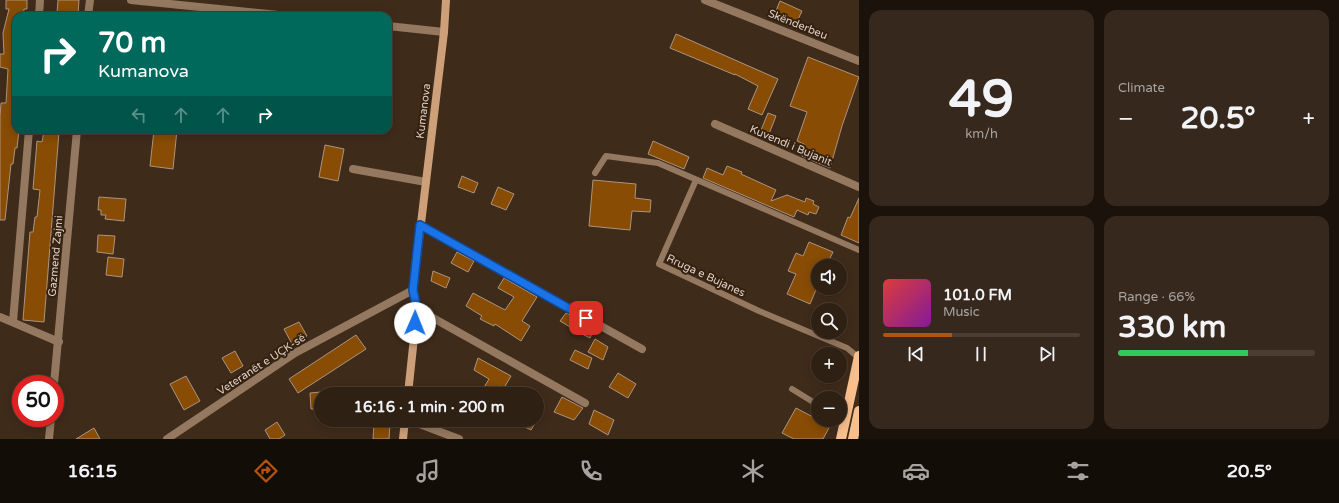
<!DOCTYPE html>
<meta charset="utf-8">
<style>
:root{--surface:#2f2014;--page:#37281d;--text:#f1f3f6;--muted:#a7a3a0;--line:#4a3e34;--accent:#b45309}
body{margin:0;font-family:"Varela Round",sans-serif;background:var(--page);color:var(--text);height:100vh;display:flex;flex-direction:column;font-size:15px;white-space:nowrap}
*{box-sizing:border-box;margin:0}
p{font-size:13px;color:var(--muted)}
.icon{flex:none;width:22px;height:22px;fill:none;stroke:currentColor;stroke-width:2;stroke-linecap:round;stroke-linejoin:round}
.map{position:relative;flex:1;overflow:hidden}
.panel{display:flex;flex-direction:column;gap:10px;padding:10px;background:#1a120b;width:480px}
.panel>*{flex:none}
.hud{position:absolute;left:12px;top:12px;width:380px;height:122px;border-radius:12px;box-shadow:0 2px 10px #0003,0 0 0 1px var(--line);background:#00695c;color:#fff;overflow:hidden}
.controls{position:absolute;left:811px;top:259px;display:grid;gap:8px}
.controls a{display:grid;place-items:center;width:36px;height:36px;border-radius:50%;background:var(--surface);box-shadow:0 2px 10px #0003,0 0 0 1px var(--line);font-size:20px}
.speed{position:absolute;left:12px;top:375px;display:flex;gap:8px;font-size:20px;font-weight:700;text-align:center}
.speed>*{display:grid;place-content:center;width:52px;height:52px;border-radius:50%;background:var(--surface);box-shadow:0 2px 10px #0003,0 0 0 1px var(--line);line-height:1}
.speed .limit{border:6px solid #d22;background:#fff;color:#111}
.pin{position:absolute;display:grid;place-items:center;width:34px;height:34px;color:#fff;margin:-17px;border-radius:8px;box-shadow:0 2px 6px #0006}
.me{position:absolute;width:44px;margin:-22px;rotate:1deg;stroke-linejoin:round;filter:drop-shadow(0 0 3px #0008)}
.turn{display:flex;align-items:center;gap:14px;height:84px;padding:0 20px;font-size:18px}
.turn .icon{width:52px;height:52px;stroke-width:2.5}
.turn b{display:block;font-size:28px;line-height:34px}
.lanes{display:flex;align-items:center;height:38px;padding:0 20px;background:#0003;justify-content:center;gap:20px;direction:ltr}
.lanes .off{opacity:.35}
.big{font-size:30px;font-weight:700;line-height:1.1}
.panel .widget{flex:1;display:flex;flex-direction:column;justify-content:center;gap:6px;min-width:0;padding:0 14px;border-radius:12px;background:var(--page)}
.panel .dial{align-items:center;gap:0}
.dial b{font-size:52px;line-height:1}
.song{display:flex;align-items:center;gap:12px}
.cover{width:48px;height:48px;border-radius:6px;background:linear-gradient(135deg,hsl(0 70% 55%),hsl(290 70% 35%))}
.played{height:4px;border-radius:2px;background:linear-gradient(90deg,var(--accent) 35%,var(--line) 35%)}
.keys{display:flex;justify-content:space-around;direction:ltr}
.heat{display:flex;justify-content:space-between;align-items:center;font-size:22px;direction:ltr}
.charge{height:6px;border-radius:3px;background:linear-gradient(90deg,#34c759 66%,var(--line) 0)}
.panel .tiles{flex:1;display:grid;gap:10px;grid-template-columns:repeat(2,1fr)}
.trip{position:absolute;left:314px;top:387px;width:230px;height:40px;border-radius:20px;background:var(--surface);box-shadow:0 2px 10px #0003,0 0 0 1px var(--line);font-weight:700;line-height:40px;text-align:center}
.dock{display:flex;height:64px;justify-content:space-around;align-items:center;background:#130d08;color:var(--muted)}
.dock .icon{width:28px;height:28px}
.dock .active{color:var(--accent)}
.dock b{font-size:18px;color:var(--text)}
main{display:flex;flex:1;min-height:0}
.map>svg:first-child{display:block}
.building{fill:#884c04;stroke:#ac947f}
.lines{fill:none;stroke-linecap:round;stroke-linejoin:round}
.service{stroke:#947860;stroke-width:6}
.minor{stroke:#947860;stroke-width:8}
.secondary{stroke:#cda07a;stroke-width:8}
.primary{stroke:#f8bf8d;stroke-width:10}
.route-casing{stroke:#114b97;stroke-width:10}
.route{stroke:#1a73e8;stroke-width:7}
.labels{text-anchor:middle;stroke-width:4;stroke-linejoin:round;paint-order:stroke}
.street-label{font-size:11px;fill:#dfd1c7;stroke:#352110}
</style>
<main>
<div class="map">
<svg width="859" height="439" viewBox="0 0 859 439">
<rect width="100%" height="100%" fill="#3f2b1a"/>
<path class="building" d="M6,0H27V9H24L23,16H16V54H14L16,70V130H19L17,148H15L13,164H11L5,220H0V117L1,103H6L8,69L0,67V54H4L3,33L9,9H6Z
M58,0H79L78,15L57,13Z
M780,1L802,11L794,28L773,18Z
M676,34L778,79L762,115L748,109L758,86L735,74V75L670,48Z
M808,57L859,77L842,126L830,168L802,156L804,144L797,141L807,112L790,106Z
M768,113L776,116L767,139L759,135Z
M154,130H177L173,169L150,166Z
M44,131L59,132L44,322L23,320L30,232H33L35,217H37L40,190L33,189L37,141L42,142Z
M653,141L689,157L684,169L648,154Z
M325,145L344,149L338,181L319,177Z
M727,166L742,172L741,174L776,190L771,201L787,195L805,202L806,198L814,201L813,204L819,207L816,214L809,212L808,215L797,210L794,217L703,178L707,168L723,175Z
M462,176L478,183L474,193L458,187Z
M593,180L636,184L635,198L651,200L650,212L632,211L630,230L589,226Z
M498,187L514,194L506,210L491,204Z
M99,197L126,199L124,221L105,219L106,215H101V210H98Z
M859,198V243L841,235L848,217L850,218Z
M98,235L115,236L113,254L97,252Z
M809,242L833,252L826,266H818V285L810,304L787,294L796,274L788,271L796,253L803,256Z
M457,252L474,261L468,272L451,263Z
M108,257L124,259L122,277L106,275Z
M433,271L450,278L446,288L431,281Z
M504,278L537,297L522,321L530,326L521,341L495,324L494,326L480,319L482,316L466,306L473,293L505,310L514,297L498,288Z
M566,313L594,329L590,338L580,333L560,321Z
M299,322L307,336L292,344L284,329Z
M356,335L366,349L298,393L289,379Z
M595,339L608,347L603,360L588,352Z
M575,350L592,358L588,369L570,360Z
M235,351L243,366L231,373L222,358Z
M478,358L511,376L504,388L500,386L498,394H480L489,379L474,370Z
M618,373L636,384L628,398L609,387Z
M186,376L200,401L184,410L170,384Z
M321,392V409H311L310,393Z
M562,397L583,408L574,420L554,412Z
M796,408L830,426L823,439H794L782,433Z
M594,410L614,420L608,435L589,424Z
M511,420H537L531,430Z
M277,422L285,435L279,439H270L265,430Z
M374,424H390L389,439H373Z
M94,428L100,439H76Z"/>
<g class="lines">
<path class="service" d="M595,173L606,156L658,163L859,250
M696,180L659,264L759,311L847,348L859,358
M792,389L818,405"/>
<path class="minor" d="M131,0L288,16
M705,0L859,61
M39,16L40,0
M88,16L90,0
M388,26L444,32
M715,124L859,187
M353,169L426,182
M420,225L642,349
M417,309L585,403
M0,317L59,342
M13,322L29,130
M54,384L77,130
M409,420L459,439
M49,439L51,418
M167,439L295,353L413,290"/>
<path class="secondary" d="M408,394L417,309L413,290L444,32L446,0
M403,439L405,420"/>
<path class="primary" d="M841,439L859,356
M853,439L859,411"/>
</g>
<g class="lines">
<g class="route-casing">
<path id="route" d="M415,323L417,309L413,290L420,225L586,318"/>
</g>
<use href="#route" class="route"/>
</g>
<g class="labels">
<g class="street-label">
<text transform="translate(798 24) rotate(22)" y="4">Skënderbeu</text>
<text transform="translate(423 111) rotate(-83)" y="4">Kumanova</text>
<text transform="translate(791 145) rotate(23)" y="4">Kuvendi i Bujanit</text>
<text transform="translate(55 256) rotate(-85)" y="4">Gazmend Zajmi</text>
<text transform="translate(706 275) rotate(25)" y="4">Rruga e Bujanes</text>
<text transform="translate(261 364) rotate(-33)" y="4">Veteranët e UÇK-së</text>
</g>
</g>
</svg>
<div class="controls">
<a><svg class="icon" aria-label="sound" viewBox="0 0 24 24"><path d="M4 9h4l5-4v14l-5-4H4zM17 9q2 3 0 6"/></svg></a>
<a><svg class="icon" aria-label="search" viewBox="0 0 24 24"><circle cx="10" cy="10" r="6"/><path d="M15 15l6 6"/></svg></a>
<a>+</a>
<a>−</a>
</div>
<div class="speed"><div class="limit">50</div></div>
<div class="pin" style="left:586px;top:318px;background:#d93025"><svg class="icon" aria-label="arrive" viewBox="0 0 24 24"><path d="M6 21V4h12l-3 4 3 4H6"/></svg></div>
<svg class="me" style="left:415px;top:323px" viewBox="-20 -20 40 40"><circle r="19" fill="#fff"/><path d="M0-13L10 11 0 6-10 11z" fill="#1a73e8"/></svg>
<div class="trip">16:16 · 1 min · 200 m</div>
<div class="hud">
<div class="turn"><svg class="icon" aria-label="right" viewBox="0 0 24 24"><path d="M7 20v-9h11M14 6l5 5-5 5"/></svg><div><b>70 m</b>Kumanova</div></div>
<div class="lanes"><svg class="icon off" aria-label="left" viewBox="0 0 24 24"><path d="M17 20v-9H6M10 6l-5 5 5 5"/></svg><svg class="icon off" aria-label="ahead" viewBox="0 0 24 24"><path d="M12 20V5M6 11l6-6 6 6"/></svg><svg class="icon off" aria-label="ahead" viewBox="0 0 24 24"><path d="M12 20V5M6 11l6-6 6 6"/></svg><svg class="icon" aria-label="right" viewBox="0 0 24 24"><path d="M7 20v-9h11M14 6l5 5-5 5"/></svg></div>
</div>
</div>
<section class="panel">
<div class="tiles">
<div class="widget dial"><b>49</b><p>km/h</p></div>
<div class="widget"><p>Climate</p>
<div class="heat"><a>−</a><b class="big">20.5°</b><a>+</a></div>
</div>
<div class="widget">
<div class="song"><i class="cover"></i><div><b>101.0 FM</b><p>Music</p></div></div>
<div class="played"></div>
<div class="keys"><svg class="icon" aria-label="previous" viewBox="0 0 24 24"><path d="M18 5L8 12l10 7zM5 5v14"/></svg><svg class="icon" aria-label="pause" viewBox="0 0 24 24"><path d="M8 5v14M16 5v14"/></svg><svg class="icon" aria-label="next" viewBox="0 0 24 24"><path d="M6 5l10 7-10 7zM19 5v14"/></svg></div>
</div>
<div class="widget"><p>Range · 66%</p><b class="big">330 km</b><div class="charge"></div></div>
</div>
</section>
</main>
<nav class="dock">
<b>16:15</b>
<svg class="icon active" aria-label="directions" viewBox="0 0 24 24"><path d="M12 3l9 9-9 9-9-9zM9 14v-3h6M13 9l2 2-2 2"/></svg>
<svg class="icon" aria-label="music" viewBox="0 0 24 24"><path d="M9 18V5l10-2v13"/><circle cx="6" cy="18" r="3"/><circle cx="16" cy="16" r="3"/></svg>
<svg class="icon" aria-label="phone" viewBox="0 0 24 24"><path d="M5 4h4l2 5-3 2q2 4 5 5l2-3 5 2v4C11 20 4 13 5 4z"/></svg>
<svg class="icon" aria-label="climate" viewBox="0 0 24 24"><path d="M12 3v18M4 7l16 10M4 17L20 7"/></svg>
<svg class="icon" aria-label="car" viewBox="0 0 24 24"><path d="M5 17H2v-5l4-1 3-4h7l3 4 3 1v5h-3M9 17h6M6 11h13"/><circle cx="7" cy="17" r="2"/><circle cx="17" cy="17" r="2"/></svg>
<svg class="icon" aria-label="filters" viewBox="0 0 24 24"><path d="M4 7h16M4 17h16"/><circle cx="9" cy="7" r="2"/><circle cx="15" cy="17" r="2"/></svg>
<b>20.5°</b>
</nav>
